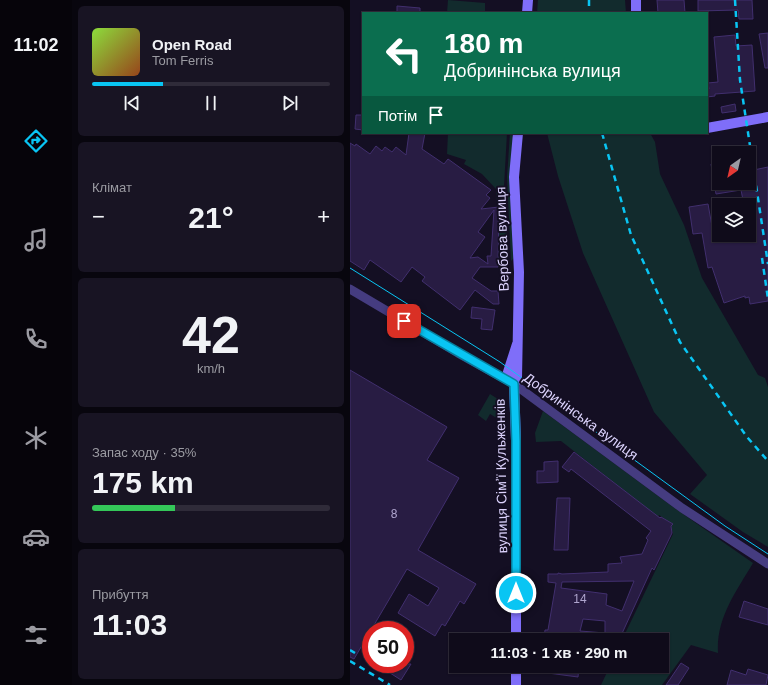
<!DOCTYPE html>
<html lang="uk">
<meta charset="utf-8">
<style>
:root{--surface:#0f0b1a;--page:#181423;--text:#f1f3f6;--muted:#9b9ba2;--line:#2f2b39;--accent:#09c5f3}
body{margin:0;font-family:Helvetica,sans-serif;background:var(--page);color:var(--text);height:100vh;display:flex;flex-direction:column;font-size:15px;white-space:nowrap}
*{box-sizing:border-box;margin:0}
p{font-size:13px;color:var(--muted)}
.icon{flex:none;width:22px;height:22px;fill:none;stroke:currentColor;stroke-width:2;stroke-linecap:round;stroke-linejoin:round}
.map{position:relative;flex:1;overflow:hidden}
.sheet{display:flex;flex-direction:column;gap:6px;padding:6px;background:#08060e;width:278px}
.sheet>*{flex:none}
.guide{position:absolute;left:12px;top:12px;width:346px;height:122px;border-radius:0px;box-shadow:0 1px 3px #0004,0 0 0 1px var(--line);background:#0b6e4f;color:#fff;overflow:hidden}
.needle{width:26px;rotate:214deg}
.controls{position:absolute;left:362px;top:146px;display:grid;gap:8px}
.controls a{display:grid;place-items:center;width:44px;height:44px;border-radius:0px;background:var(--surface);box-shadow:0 1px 3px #0004,0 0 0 1px var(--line);font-size:20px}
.speed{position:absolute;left:12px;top:621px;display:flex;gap:8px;font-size:20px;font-weight:700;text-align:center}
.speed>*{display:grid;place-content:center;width:52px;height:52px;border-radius:50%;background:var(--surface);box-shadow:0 1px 3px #0004,0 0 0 1px var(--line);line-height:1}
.speed .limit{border:6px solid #d22;background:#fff;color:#111}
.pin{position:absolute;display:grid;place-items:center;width:34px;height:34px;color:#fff;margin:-17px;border-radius:8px;box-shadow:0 2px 6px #0006}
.me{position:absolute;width:44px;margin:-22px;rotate:0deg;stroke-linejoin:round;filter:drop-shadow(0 0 3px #0008)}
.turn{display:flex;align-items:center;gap:14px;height:84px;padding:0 16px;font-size:18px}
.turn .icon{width:52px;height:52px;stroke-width:2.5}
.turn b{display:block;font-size:28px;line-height:34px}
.then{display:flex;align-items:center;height:38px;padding:0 16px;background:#0003;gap:8px;font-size:15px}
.big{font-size:30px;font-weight:600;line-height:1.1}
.sheet .tile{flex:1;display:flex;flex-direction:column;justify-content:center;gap:6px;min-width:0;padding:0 14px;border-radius:6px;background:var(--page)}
.sheet .dial{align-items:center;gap:0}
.dial b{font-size:52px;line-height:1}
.song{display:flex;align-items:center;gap:12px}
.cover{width:48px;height:48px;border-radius:6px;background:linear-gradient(135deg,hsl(90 70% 55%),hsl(20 70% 35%))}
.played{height:4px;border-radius:2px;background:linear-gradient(90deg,var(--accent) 30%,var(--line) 30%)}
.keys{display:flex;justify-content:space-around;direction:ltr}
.heat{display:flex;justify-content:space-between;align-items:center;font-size:22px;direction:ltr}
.charge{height:6px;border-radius:3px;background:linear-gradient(90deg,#34c759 35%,var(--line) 0)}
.trip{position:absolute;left:99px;top:633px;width:220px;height:40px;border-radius:0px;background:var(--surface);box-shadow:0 1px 3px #0004,0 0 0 1px var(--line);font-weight:600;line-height:40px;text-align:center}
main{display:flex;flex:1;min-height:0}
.dock{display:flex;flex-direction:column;width:72px;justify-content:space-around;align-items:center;background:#06040a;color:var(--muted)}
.dock .icon{width:28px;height:28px}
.dock .current{color:var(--accent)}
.dock b{font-size:18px;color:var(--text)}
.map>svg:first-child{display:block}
.green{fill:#122b2d}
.building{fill:#281c43;stroke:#412f6e;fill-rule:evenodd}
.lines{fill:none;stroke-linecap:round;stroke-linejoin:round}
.minor{stroke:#453c80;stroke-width:9}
.secondary{stroke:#7f6ef9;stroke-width:10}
.tram{stroke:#09c5f3;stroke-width:1}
.rail{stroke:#09c5f3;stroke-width:2.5;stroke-dasharray:6 5;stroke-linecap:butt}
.route-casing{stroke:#06809e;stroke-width:10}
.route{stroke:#09c5f3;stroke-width:7}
.labels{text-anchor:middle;stroke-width:4;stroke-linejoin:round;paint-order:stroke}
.number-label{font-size:12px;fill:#afa5ce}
.street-label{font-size:14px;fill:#dcd3fd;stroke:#140f23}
</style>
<main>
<nav class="dock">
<b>11:02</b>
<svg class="icon current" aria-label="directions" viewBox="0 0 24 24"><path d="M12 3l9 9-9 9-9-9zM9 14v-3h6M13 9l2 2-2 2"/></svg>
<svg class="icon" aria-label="music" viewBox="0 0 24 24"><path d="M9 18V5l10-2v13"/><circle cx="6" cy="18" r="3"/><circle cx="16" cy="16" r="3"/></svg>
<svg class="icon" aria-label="phone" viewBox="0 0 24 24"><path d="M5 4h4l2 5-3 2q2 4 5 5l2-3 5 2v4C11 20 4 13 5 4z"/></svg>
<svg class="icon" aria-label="climate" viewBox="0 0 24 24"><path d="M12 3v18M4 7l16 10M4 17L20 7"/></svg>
<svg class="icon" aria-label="car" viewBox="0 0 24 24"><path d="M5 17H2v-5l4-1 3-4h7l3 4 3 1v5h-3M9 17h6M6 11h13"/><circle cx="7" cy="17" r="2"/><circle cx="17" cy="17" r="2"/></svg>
<svg class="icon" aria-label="filters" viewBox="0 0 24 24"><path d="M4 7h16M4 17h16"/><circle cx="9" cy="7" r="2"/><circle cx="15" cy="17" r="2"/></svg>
</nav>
<section class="sheet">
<div class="tile">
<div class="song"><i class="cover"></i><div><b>Open Road</b><p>Tom Ferris</p></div></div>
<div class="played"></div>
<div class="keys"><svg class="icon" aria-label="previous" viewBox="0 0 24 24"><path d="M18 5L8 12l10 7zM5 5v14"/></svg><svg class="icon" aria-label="pause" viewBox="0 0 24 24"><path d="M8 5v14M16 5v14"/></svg><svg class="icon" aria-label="next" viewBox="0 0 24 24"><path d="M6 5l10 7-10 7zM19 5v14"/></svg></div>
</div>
<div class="tile"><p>Клімат</p>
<div class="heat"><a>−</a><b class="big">21°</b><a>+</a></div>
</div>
<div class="tile dial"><b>42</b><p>km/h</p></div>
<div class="tile"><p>Запас ходу · 35%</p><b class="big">175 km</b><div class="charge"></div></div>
<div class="tile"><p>Прибуття</p><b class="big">11:03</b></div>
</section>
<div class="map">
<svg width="418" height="685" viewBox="0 0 418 685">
<rect width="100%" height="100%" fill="#140f23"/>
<path class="green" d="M98,0L135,3V13H97Z
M188,0H275L276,13H187Z
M98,133H157L154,186L158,263L148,267V220L146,189L132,174L114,164L116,160L97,154Z
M160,133H161L163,137L164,258L161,261L157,177Z
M197,133H300L305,142L310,174L334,225L352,278L408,375L415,378L418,387V547L393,532L340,494L357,475L304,412L233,253L208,176Z
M140,394L151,401L150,420L140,414L136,421L128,415Z
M193,411L323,507L403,563C386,592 366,618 368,653L341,645L312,685H251L260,666H312V640H272L323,534L321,526L322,524L309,515L308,517L211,441L186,442L185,433Z"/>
<path class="building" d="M307,0H334L335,13H308Z
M348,0H402L403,19H389L388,10L348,11Z
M47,6L70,8V13H47Z
M418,33V68H415L409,34Z
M385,35L386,46L402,45L405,91L365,94V96L357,97V89H359L358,83L368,82L364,37Z
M385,104L386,111L372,113L371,107Z
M6,115H13V130L5,129Z
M59,133H75L72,149L94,164L98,159L141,190L136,195L140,198L131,209L149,207L148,267H130L122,278L141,291H148L149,304H143L125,290L110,310L72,281L75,277L62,267L51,282L20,260L14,270L0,261V143L5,146L6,144L20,154L26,146L32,151L35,147L42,152L46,147L56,155ZM144,210L141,256H137L138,264L128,257L120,258L135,237L128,232Z
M369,163V183H399V171L418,167V301L400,304L399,297L395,298V296L374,303L362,267L358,268L352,233L343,234L339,207L358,204L363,232L369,231V235H373V238L399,235V205H394L391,190L366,194L361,164Z
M122,307L145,310L142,330L131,329L132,319L121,318Z
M0,370L97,427L77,460L109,478L68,550L126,584L114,604L110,601L95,626L92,624L85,636L48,613L59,594L78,606L89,588L57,569L4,659L0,657Z
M224,452L310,518L311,517L323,524L321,526L322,533L304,570L302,568L269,640H194L195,630H198L206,583L198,582V574H208V573L212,574L258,572V564L272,563L270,557L292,554L298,540L296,538L301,531L221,469L219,472L212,467ZM284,581L272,611L256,605L257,594L211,588L212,582ZM233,619L255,621V633L230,631Z
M208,461V482L187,483V471H194V462Z
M207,498H220L218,550H204Z
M394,601L418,609V625L389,617Z
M331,663L339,668L328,685H316Z
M26,664H61L51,680Z
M198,666H229L228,677L198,673Z
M398,669L418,675L416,685H377L381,670L396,675Z"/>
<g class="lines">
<path class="minor" d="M0,289L108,353L164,384L332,508L418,564"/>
<path class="secondary" d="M286,0V13
M177,13L178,0
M357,128L418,117
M164,384L167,378L169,272L164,177L168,133
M166,640V441L164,384L158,372L167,344
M166,666V685"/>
<path class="tram" d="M0,268L150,362L375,526L418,554"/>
<path class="rail" d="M239,0V13
M385,0L390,80L418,264
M252,133L281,235L330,342L397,437L418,461
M412,258L418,299
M0,650L5,653
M0,661L40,685"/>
</g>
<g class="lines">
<g class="route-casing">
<path id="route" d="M54,321L164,384L166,441V593"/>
</g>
<use href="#route" class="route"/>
</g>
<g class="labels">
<g class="number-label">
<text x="44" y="518">8</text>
<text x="230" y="603">14</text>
</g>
<g class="street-label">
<text transform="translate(152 239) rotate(-92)" y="5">Вербова вулиця</text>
<text transform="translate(231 416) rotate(36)" y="5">Добринінська вулиця</text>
<text transform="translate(151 476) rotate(-91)" y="5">вулиця Сімʼї Кульженків</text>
</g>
</g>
</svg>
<div class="controls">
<a><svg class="needle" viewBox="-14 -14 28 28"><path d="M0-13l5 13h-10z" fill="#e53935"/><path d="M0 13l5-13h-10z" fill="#9b9ba2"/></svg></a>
<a><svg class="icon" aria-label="layers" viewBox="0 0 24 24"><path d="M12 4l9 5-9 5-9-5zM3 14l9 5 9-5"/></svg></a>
</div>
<div class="speed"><div class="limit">50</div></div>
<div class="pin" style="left:54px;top:321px;background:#d93025"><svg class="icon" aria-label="arrive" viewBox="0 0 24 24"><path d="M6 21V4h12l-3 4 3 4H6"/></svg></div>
<svg class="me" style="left:166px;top:593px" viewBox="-20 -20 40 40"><circle r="17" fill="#09c5f3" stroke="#fff" stroke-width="3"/><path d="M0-11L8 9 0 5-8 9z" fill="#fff"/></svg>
<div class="trip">11:03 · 1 хв · 290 m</div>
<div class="guide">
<div class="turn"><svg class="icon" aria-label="left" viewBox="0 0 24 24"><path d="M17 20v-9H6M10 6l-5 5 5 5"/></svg><div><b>180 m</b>Добринінська вулиця</div></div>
<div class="then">Потім<svg class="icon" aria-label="arrive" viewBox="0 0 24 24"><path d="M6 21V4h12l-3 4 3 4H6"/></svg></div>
</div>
</div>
</main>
